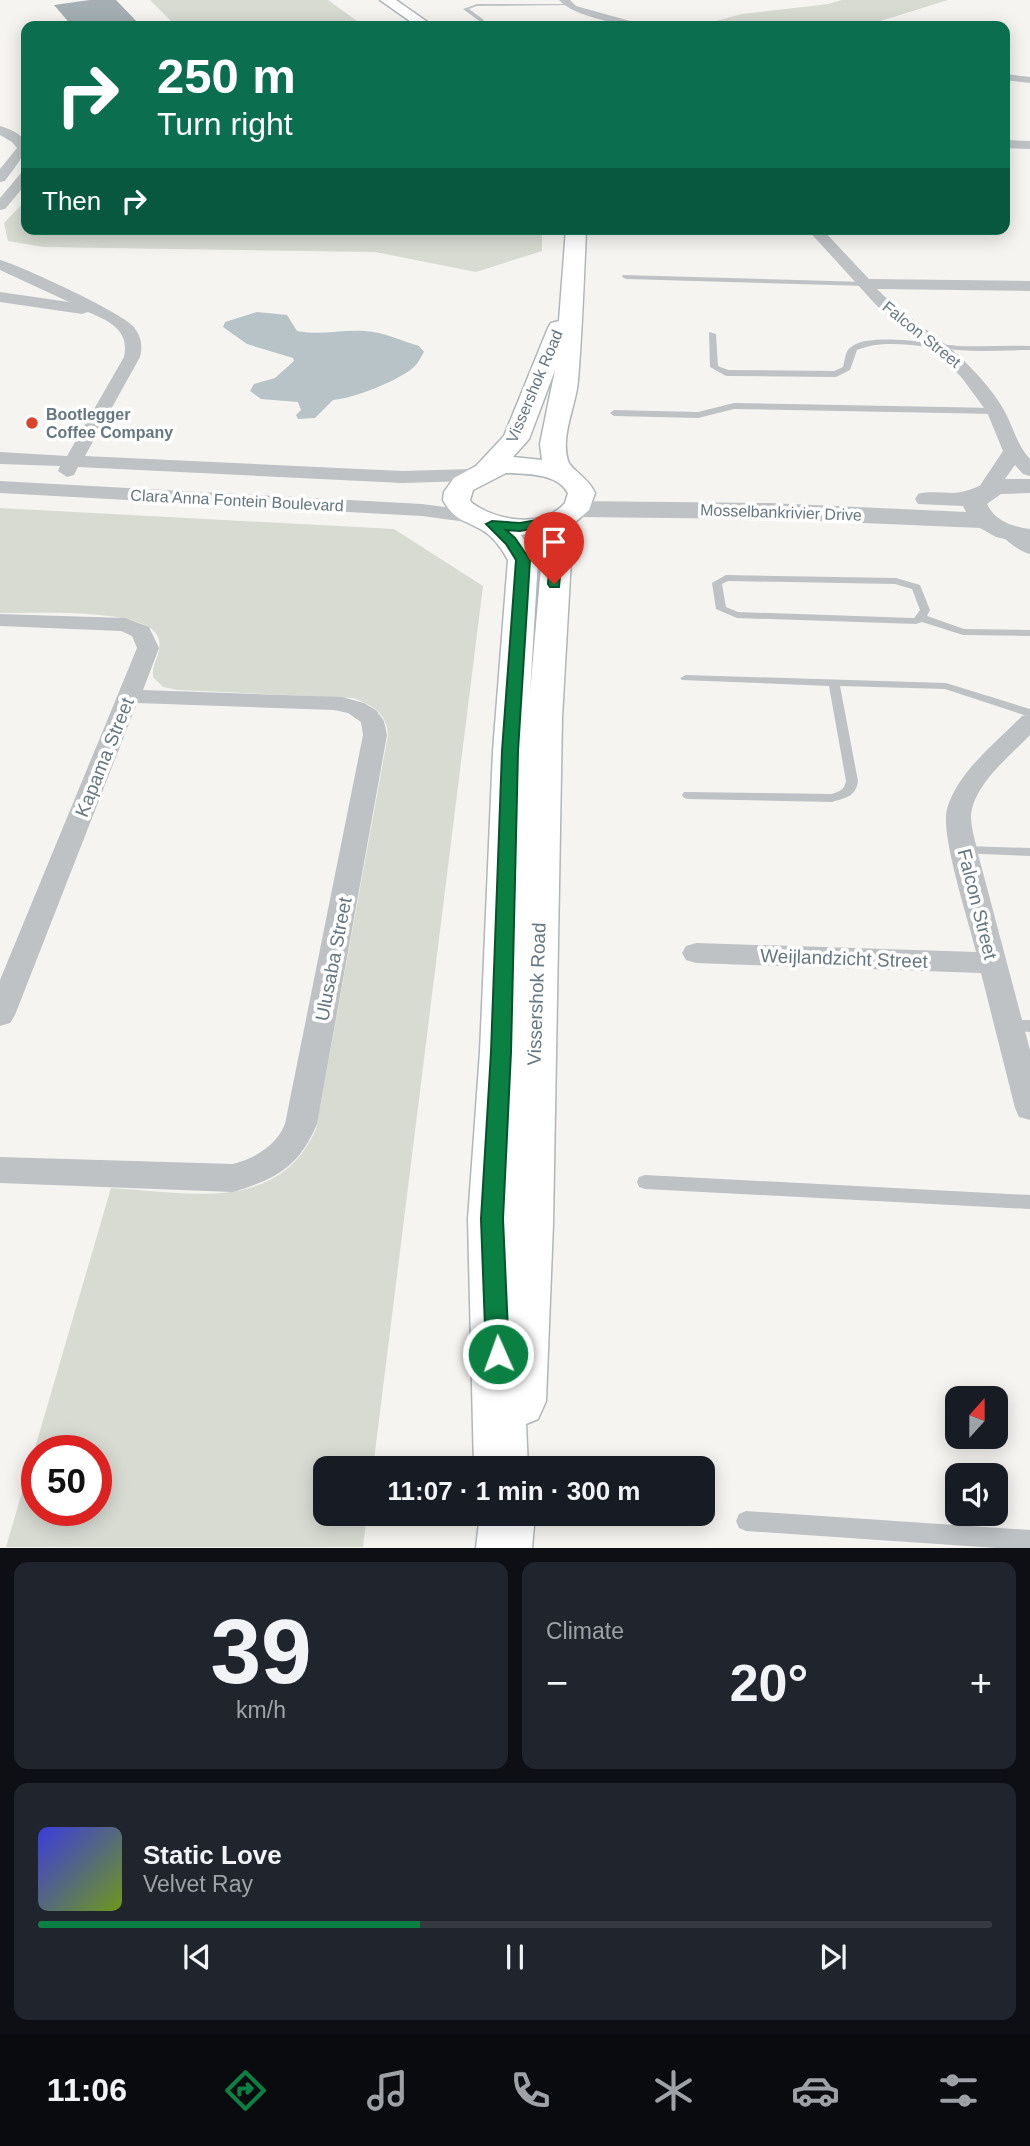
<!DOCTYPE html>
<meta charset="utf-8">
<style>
:root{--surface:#171b24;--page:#20242c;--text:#f1f3f6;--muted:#9ea1a6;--line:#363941;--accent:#0b8043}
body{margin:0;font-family:Arial,sans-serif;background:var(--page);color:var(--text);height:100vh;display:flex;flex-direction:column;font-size:26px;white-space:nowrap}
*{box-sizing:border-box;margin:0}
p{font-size:23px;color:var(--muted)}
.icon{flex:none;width:38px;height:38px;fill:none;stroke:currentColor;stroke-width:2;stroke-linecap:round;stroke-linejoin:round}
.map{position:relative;height:1548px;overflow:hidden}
.side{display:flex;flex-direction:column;gap:14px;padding:14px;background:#0d0f14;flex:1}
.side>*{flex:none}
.hud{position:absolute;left:21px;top:21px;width:989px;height:214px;border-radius:14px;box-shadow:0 4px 18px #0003;background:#0b6e4f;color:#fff;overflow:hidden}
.needle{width:46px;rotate:21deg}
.fabs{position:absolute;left:945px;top:1386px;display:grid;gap:14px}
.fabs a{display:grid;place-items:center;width:63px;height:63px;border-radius:14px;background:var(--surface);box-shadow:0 4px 18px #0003;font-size:35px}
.speed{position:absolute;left:21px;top:1435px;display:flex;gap:14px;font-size:35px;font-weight:700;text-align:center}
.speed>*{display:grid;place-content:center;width:91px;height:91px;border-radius:50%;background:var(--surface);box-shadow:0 4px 18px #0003;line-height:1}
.speed .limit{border:10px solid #d22;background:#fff;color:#111}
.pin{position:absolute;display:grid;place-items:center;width:60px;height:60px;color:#fff;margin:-72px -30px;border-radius:50% 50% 50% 0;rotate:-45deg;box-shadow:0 0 7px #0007}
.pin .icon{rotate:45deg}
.me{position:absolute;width:77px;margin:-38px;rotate:358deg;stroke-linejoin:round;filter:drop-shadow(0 0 5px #0008)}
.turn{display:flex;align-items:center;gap:24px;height:147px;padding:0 21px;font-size:32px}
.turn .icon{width:91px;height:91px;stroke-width:2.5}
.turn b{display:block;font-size:49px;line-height:60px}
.then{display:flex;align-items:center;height:66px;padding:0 21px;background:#0003;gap:14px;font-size:26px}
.big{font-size:52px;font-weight:700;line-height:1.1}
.side .card{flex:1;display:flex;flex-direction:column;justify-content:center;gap:10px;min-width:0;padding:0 24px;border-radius:14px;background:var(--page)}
.side .dial{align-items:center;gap:0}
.dial b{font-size:91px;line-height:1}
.song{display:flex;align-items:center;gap:21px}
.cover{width:84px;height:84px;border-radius:10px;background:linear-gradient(135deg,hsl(240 70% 55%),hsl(80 70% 35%))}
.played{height:7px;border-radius:4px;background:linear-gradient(90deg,var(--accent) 40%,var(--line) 40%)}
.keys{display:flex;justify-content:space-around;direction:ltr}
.heat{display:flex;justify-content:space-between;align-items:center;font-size:38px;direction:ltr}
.side .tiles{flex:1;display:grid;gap:14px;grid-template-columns:1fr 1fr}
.card:last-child{grid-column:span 2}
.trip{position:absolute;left:313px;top:1456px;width:402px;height:70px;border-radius:14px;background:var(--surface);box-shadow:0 4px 18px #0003;font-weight:700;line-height:70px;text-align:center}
.tab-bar{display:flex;height:112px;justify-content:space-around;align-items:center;background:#090b0e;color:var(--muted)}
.tab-bar .icon{width:49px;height:49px}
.tab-bar .selected{color:var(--accent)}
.tab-bar b{font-size:32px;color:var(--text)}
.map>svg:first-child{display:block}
.green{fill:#d7dbd2;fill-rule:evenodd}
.water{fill:#b7c3c6}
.building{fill:#a5aeb2}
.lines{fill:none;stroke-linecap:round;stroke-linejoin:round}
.secondary-casing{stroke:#b0b6b9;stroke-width:3}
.service{fill:#bec2c5;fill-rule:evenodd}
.minor{fill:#bec2c5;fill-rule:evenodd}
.tertiary{fill:#bec2c5;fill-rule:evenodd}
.secondary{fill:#fff;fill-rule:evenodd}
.route{fill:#0b8043;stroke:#07532c;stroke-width:2}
.poi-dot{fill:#d9432c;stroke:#fff;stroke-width:2.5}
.labels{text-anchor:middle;stroke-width:7;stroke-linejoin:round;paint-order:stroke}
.far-street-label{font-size:16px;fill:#657780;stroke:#fff}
.far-poi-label{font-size:16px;font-weight:bold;fill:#657780;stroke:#fff;text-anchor:start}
.street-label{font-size:19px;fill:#657780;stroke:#fff}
</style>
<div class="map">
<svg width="1030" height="1548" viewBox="0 0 1030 1548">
<rect width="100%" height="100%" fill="#f5f4f1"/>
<path class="green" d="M150,0H328L364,26H176Z
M842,0H948L874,23L840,26H697L742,14L828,4Z
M26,200V229H542V251L476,272L375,252L43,247L8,241L4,223Z
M0,508L394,529L483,586L373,1468H326V1514H367L363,1547H6L111,1188C186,1192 278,1215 316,1129L388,735C387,713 372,705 353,698L178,690L163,687L153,677C151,665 162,653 159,640C153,606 29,614 0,613ZM37,1451H96V1510H37Z"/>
<path class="water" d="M257,312L287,315L297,331C323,336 340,329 365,331C383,332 402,341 419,346L424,352C421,357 418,363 415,366C401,380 352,399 333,400L315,418L298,419L296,415L301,410L298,402L261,399L250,391L254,384L275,378L294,361L293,358L247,344L223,327L225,322Z"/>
<path class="building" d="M90,0H116L141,26H72L54,5Z"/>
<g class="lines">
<g class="secondary-casing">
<path id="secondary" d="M380,0H396L433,26H417Z
M566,229H586C584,280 582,330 578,381C576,406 560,436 568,461C571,470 588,477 595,493L589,510L573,524L562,718L553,1224L546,1401L538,1419L526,1424L528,1468H474L468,1219L480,1052L493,751L508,560C502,549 493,536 482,530C463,519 455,521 443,500L444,492L454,478L476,466L504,436L548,328L551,323L559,321ZM555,370L540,444L542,460L513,457L529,439ZM506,473C526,474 557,473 568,493L565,503C543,529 497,521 472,503L470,500L473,490ZM544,533L530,693L538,560L521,535Z
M480,1514H535L532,1548H476Z"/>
</g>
<path class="service" d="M477,4H567L569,5L477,6L469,9L484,20L482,23L463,9Z
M623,275L866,282L870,284L866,286L626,279L622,277Z
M709,332L716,334L718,366L728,370L834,371L843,367C845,360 845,351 851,347C869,332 935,344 959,346C983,347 1006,345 1030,346V350C1006,350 983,352 959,350C927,349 888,337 857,350L850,370L836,377L726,376L710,367Z
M734,403L996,408L1000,411L996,414L734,409L698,418L614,416L610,413L614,410L698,412Z
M726,575L896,578L920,585L930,610L927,616L964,629L1030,630V636L963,635L922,622L916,624L737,618L716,609L712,583ZM728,581L895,584L912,589L920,610L914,618L738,612L726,607L722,584Z
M686,675L946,683L1030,709V717L945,689L840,686L858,781C856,797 845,798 832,802L688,799L684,798L682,795L684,792L832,794C840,791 844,790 846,781L829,686L682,680L680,678Z
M964,846L1030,848V856L959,853L958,850L959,847Z
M1009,1020H1030V1032L1004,1030L1002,1026L1004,1022Z
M645,1175L1030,1195V1209L645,1189L639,1187L637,1182L639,1177Z
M746,1511L1030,1530V1548H996L746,1531L739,1528L736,1521L739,1514Z"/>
<path class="minor" d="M559,0H570L576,6L648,26C626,27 574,17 559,0Z
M1004,74L1030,77V83L1004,80Z
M0,126C42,139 23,156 5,181L0,182V169L17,148L12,142L0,135Z
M1004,140L1030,141V149L1004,148Z
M26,172V184L5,209L0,210V198L21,173Z
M807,229H822L869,279L1030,281V291L877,289C906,319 944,338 972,369C984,381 997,397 1005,412C1014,429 1017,445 1030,459V476L1023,474L1015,465L994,494H980L977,490L1003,451L987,412L962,378L934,349L877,306Z
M0,260C20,265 122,313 133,326C141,336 143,345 140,357L85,456L402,471L472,469L481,475L472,481L402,483L78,467L74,475L67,477L58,471L60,466L0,464V452L67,456L124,357C130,330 109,321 88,312L82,314L0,302V292L69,302L0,270Z
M0,481L422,504L474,511L484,517L474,523L422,516L0,493Z
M1010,527L1030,538V554C1019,551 1007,542 1000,533L1003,529Z
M0,614L125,618L149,627L159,648L143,690L342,697L364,703L376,710L384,721L387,735L317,1124C299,1167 276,1179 233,1192L0,1183V1157L233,1164C255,1158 276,1146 285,1124L363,735L361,722L348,713L334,710L137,703L15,1015L10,1023L0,1026V980L137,648L132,636L121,631L0,626Z
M1030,714V735C1010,756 973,785 971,816C971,828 975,839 977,850L1030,1050V1120L1019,1117L1015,1108L981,973L696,963L686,960L682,953L686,946L696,943L976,952C969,922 940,835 947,809C958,771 996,743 1022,716Z"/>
<path class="tertiary" d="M999,479H1030V493L1001,494L987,504C995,521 1013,527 1030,529V545L996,537L980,528L770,519L575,517L566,514L562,509L566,504L575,501L770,503L966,512L963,506L918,504L915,499L918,494C930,491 941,493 954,493C970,492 983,483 999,479Z"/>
<use href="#secondary" class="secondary"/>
</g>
<path class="route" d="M559,516L565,520L559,587H550L548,584L552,525L520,531L506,530L515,538L530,560L518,751L511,1052L503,1219L509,1354L506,1362L498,1365L490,1362L486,1354L481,1219L491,1052L502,751L516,560L506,544L486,524L492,521L520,523Z"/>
<circle class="poi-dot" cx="32" cy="423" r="7"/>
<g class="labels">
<g class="far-street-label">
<text transform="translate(922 334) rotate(39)" y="6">Falcon Street</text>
<text transform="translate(534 386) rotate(-67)" y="6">Vissershok Road</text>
<text transform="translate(237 500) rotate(3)" y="6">Clara Anna Fontein Boulevard</text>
<text transform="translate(781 512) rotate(2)" y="6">Mosselbankrivier Drive</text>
</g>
<g class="far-poi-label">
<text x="46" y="420">Bootlegger<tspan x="46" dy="18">Coffee Company</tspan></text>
</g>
<g class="street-label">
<text transform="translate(104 757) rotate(-68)" y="7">Kapama Street</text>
<text transform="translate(978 904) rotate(76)" y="7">Falcon Street</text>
<text transform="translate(844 958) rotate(2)" y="7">Weijlandzicht Street</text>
<text transform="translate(333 959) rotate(-79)" y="7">Ulusaba Street</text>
<text transform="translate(536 994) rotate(-88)" y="7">Vissershok Road</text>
</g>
</g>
</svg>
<div class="fabs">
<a><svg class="needle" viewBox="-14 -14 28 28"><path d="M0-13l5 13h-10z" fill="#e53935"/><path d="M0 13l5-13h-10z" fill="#9ea1a6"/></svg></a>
<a><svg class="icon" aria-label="sound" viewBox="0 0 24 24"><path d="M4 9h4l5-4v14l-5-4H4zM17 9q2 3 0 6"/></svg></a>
</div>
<div class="speed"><div class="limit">50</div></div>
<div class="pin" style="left:554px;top:584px;background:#d93025"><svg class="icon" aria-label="arrive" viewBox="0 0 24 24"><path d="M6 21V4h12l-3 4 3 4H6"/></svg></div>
<svg class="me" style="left:498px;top:1354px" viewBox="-20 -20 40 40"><circle r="17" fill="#0b8043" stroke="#fff" stroke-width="3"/><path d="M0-11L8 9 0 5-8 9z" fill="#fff"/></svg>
<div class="trip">11:07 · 1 min · 300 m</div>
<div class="hud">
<div class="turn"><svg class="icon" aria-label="right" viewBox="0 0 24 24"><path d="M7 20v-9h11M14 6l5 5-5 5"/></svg><div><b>250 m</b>Turn right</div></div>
<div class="then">Then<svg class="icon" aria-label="right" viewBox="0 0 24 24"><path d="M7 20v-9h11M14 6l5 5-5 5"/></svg></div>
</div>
</div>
<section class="side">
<div class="tiles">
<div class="card dial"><b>39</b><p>km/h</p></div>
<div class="card"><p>Climate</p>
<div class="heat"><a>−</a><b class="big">20°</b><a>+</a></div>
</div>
<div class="card">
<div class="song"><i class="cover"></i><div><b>Static Love</b><p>Velvet Ray</p></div></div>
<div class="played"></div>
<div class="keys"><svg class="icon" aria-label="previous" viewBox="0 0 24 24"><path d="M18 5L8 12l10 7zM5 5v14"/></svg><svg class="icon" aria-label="pause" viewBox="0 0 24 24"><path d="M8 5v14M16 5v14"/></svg><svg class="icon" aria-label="next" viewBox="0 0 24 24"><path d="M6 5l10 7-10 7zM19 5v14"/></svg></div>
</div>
</div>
</section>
<nav class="tab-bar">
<b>11:06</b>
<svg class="icon selected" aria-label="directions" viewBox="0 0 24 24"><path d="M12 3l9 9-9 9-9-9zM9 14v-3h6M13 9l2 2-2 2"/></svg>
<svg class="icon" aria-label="music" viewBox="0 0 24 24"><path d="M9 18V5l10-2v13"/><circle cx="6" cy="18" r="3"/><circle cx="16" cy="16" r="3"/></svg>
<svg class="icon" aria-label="phone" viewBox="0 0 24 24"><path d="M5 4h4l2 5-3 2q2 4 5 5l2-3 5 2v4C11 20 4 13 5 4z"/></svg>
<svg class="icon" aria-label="climate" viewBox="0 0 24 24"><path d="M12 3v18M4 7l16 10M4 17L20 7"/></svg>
<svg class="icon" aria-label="car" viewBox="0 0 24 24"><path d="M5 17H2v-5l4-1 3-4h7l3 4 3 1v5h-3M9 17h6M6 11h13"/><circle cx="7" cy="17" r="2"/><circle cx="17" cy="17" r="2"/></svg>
<svg class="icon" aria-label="filters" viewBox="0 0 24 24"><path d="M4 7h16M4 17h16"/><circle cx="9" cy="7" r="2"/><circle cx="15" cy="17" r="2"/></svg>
</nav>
